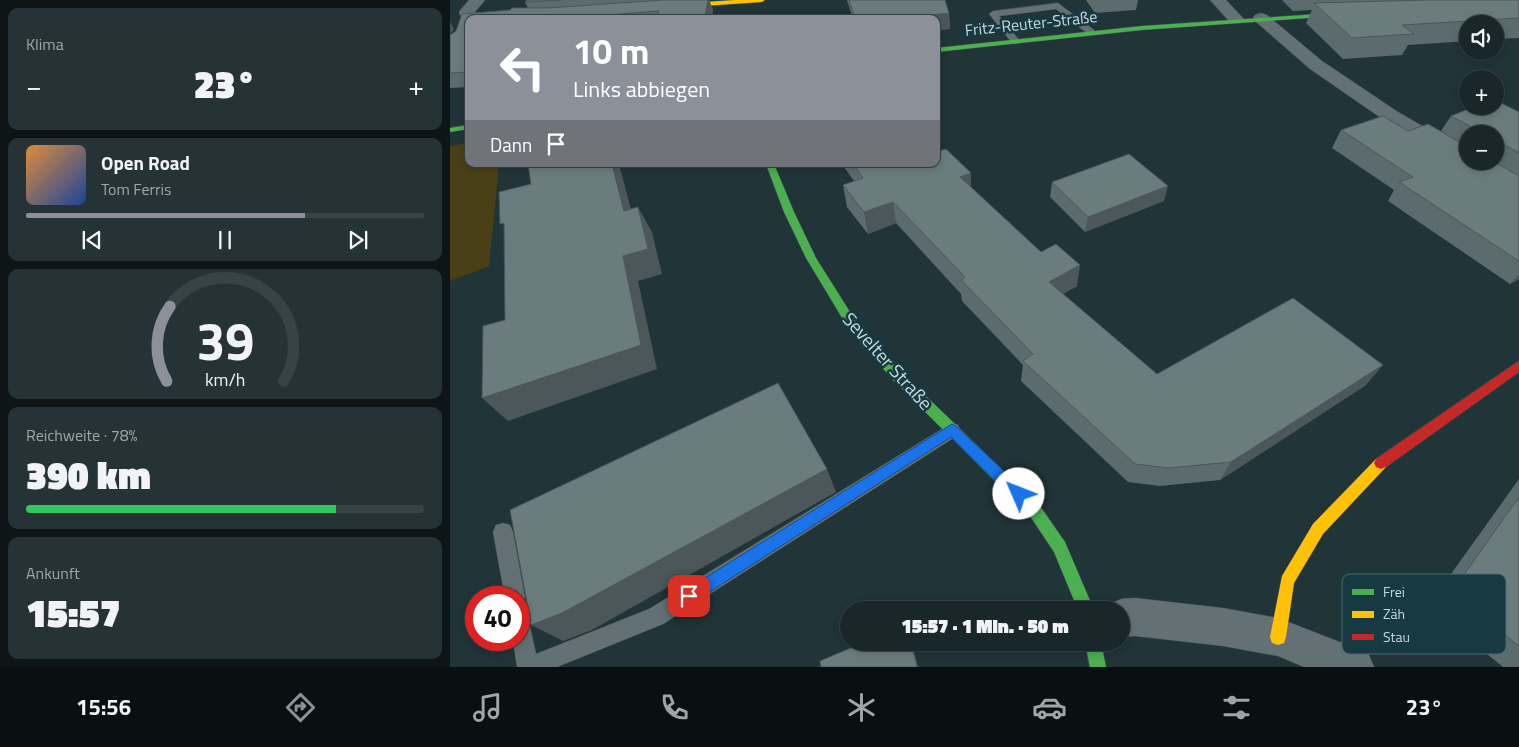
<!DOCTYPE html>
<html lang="de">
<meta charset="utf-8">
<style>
:root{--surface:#19272a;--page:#263336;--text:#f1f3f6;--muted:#9fa5a8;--line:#374447;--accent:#8c9099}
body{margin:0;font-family:"Titillium Web",sans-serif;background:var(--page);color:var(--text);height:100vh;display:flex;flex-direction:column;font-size:19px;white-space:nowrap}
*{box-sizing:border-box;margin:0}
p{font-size:16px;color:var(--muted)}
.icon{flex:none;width:28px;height:28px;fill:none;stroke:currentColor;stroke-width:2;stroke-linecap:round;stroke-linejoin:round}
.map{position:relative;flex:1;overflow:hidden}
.details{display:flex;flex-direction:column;gap:8px;padding:8px;background:#0e1517;width:450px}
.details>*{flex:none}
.guide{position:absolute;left:15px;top:15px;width:475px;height:152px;border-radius:10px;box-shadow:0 2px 8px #0003,0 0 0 1px var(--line);background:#8c9099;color:#fff;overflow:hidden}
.controls{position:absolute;left:1009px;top:15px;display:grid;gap:10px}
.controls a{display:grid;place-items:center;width:45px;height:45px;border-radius:50%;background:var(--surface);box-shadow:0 2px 8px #0003,0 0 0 1px var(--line);font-size:25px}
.speed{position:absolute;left:15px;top:586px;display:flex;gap:10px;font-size:25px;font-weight:700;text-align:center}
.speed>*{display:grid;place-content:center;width:65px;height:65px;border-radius:50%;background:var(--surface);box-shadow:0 2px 8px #0003,0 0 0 1px var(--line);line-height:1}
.speed .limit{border:8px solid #d22;background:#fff;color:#111}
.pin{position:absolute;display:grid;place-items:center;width:42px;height:42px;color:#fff;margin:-21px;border-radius:10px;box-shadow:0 2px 8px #0006}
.me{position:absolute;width:55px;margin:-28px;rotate:314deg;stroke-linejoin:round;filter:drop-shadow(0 0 4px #0008)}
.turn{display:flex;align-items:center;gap:18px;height:105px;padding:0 25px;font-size:22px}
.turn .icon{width:65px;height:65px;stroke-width:2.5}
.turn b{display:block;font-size:35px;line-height:42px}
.then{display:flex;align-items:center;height:48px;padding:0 25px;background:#0003;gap:10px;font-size:19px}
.big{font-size:38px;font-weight:800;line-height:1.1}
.details .widget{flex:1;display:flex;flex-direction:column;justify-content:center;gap:8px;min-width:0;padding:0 18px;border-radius:10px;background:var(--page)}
.details .dial{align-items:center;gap:0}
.dial svg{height:130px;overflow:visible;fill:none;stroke:var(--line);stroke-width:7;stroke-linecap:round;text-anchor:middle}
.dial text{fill:var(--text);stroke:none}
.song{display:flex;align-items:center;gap:15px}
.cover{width:60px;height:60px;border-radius:8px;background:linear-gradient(135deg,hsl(30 70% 55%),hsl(220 70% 35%))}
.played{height:5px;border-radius:2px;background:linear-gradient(90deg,var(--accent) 70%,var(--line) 70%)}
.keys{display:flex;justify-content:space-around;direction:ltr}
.heat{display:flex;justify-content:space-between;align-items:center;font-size:28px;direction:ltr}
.charge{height:8px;border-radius:4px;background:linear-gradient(90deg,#34c759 78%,var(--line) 0)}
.trip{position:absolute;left:390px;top:601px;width:290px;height:50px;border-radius:25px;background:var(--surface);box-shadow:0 2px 8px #0003,0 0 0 1px var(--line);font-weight:800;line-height:50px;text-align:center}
.dock{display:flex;height:80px;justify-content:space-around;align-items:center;background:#0a1011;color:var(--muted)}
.dock .icon{width:35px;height:35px}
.dock .current{color:var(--accent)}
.dock b{font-size:22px;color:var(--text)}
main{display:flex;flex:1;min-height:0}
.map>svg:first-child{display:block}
.green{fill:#4a4016}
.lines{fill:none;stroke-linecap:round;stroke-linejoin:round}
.lane-casing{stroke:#405054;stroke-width:1}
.street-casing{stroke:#405054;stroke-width:1}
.fast-casing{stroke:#405054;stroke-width:1}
.slow-casing{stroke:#405054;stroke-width:1}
.jam-casing{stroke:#405054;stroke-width:1}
.lane{fill:#647174;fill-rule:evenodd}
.street{fill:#647174;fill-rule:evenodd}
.fast{fill:#4caf50;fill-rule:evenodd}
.slow{fill:#ffc107;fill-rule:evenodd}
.jam{fill:#c62828;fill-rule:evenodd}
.wall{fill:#5c6b6d;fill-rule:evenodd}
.shaded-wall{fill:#4b5759}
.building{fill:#6b7c7f;stroke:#4b5759}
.route{fill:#1a73e8;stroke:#114b97}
.labels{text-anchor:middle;stroke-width:5;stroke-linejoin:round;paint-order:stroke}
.far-street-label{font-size:16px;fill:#c5d8dd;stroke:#173a42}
.street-label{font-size:19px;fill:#c5d8dd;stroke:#173a42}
.key{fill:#173a42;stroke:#4b6970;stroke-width:1}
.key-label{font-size:14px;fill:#c5d8dd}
</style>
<main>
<section class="details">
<div class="widget"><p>Klima</p>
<div class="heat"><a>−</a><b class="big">23°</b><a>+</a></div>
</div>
<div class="widget">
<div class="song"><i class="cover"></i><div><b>Open Road</b><p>Tom Ferris</p></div></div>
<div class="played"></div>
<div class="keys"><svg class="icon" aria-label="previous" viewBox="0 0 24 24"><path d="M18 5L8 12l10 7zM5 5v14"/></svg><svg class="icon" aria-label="pause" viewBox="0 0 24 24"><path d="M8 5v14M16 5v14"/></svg><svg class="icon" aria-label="next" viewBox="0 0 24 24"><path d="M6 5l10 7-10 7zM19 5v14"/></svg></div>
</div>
<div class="widget dial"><svg viewBox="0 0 100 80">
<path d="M14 69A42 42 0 1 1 86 69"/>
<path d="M14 69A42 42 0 0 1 16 23" stroke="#8c9099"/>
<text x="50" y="56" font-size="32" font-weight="700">39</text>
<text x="50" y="72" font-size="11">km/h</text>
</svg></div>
<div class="widget"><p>Reichweite · 78%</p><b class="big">390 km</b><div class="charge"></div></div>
<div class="widget"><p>Ankunft</p><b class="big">15:57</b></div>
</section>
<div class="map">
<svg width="1069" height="667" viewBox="0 0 1069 667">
<rect width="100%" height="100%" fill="#213438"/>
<path class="green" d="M19,143V164H49L39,266L0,281V146Z"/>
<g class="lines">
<g class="lane-casing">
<path id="lane" d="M608,3L644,30V34H638L606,9L549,16L570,41L565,44L562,43L539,14L543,11Z
M502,423L508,425L510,430L508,435L213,624L107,667H67L63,640H69V598H55L43,532L46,525L53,523L60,525L63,532L75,598L71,606L76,608L86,654L199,609Z"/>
</g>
<g class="street-casing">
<path id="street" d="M19,0H35L25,12L27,19H19V24L13,22L9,12Z
M760,0H776L794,19L792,22H780Z
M811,13L817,15L872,61L948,112L1018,152V161H1028L1025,165L1018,167L1011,165L934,120L860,69L805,21L803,18L805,15Z
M685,598L773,608L828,618L918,653L924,667H854L828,656L773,646L685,636L671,637V610H655L658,605L671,599Z"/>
</g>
<g class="fast-casing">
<path id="fast" d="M898,12L900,13V15L692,30L486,52V48L692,26Z
M19,125V129L0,132V128Z
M316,164H324L344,212L366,258L405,320L451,372L590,506L615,542L644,610H628L604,552L580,516L442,379L397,326L356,258L334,212Z
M635,642H651L656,667H640Z"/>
</g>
<g class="slow-casing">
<path id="slow" d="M285,0H315L312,2L224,8L221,6L224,4Z
M931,457L936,459L938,463L936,467L873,534L844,583L836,637L834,643L828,645L822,643L820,637L832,576L863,524L926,459Z"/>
</g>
<g class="jam-casing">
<path id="jam" d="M1069,361V372L936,467L931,469L926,467L924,463L926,459Z"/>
</g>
<use href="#lane" class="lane"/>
<use href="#street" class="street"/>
<use href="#fast" class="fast"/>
<use href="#slow" class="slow"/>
<use href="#jam" class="jam"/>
</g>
<path class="wall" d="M77,0H259L263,10L261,19H19V87L0,88V35L6,31L12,14L60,10L62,8H78L75,2Z
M397,0H495L499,13L500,29L486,19H403Z
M636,0H688L686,10L645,13Z
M832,0H1069V38L1045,39V24H1018V41L958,45L952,55L893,59L856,23L862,10L843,11Z
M1069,112V279L1060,284L938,201L944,190L882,148L891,130L991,131L1001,116ZM1018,134H1045V161H1018Z
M392,164H486L521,187L627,286L613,294L707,374L916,385L770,480L710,486L678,482L571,381L573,365L512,301L511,294L446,223L418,234L397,207L393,185L404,181Z
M602,182L714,201L635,232L600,197Z
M1069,479V667H1053L978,606Z"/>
<path class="shaded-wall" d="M258,0H259L263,10L261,19H256L255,16Z
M499,13L500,29L486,31V19H446Z
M0,22L4,29L0,34Z
M162,164H169L188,236L174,211Z
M521,173V194L510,177Z
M718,186L714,201L635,232L638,217Z
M443,202L446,223L418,234L414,212Z
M188,207L202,232L212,274L188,281L207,369L58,421L32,398L173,256Z
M630,265L627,286L597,303L599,282Z
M1069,274V279L1060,284Z
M933,365L916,385L770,480L781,462Z
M377,469L386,492L142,630L113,641L81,625Z
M461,642H462L468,667H467Z"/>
<path class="building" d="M77,0H112L75,2Z
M213,0H258L255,16L206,19L209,11L132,17L130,19H19V72L0,73V35L6,31L12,14L60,10L62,8H98Z
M399,0H495L499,13L446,19H405Z
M977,0H1069V18L952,25L964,34L902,38L864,3Z
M1045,100L1069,112V153L1048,141H1045V134H1032L1031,132L1001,116L1026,106H1045Z
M933,116L958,131L978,124L1018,147V161H1043L1069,176V261L949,182L963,177L891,130Z
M496,149L521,173L510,177L591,252L606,244L630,265L599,282L707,374L843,298L933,365L781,462L719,468L685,464L573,361L583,354L511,280L515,277L443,202L414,212L393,185L413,178L403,164H486V152Z
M679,154L718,186L638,217L602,182Z
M78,164H162L174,211L188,207L198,249L173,256L191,345L32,398L33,326L55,320L54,223L50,224L49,192L81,184Z
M328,383L377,469L112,613L81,625L60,510Z
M1069,497V646L1001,593Z
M415,642H461L467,667H371L370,661Z"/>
<path class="route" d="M502,424L506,426L574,490L576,494L574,499L569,501L564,499L501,437L244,602L239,604L234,602L231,596L234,591Z"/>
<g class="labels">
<g class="far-street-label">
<text transform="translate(581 23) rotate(-6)" y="6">Fritz-Reuter-Straße</text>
</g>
<g class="street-label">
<text transform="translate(438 361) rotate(48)" y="7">Sevelter Straße</text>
</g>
</g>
<rect x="892" y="574" width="164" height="80" rx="8" class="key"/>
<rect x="902" y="589" width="22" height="6" fill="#4caf50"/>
<rect x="902" y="611" width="22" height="7" fill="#ffc107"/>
<rect x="902" y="634" width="22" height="6" fill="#c62828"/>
<g class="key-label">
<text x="933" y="597">Frei</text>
<text x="933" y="619">Zäh</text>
<text x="933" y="642">Stau</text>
</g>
</svg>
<div class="controls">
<a><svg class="icon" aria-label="sound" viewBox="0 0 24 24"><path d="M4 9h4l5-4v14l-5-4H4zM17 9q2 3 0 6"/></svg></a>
<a>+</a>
<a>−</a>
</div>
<div class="speed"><div class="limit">40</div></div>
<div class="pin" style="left:239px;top:596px;background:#d93025"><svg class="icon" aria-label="arrive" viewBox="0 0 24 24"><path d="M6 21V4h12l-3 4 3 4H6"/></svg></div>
<svg class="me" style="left:569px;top:494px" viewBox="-20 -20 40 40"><circle r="19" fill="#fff"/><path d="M0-13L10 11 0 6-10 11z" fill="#1a73e8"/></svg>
<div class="trip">15:57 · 1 Min. · 50 m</div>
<div class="guide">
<div class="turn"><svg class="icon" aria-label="left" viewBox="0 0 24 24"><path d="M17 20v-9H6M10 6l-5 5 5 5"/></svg><div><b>10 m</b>Links abbiegen</div></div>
<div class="then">Dann<svg class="icon" aria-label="arrive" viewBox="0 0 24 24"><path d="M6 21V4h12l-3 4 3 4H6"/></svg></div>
</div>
</div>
</main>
<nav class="dock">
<b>15:56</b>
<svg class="icon current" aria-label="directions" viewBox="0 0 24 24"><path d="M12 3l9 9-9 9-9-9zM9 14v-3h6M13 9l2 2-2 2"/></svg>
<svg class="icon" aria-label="music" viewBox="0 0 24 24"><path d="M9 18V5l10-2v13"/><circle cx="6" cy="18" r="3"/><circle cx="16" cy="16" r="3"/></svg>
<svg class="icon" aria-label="phone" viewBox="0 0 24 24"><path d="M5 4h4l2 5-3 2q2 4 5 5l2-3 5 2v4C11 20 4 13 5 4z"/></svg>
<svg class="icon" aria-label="climate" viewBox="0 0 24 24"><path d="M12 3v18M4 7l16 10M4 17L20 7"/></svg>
<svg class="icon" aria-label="car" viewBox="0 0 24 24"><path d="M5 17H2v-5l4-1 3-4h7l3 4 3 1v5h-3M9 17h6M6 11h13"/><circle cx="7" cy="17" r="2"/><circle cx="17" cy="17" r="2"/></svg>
<svg class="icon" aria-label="filters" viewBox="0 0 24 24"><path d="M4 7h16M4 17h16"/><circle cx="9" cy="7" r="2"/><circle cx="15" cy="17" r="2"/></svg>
<b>23°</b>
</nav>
